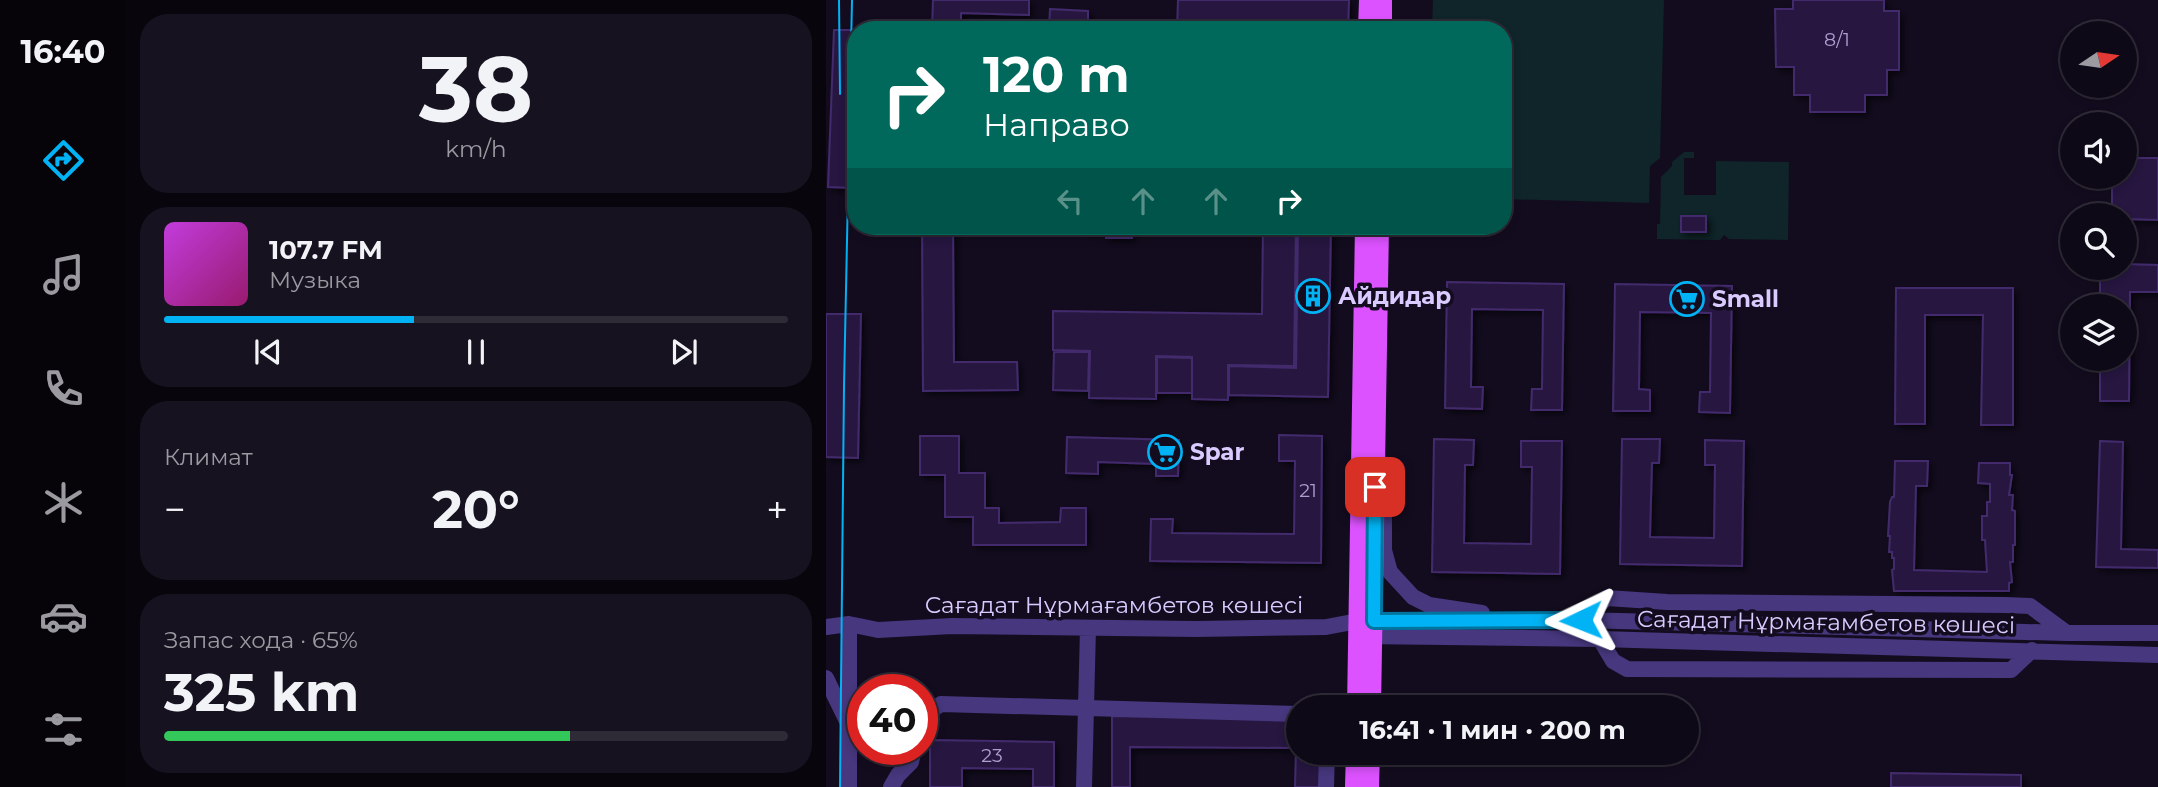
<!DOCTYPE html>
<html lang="ru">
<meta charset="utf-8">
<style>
:root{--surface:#0e0917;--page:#171220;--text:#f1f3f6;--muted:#9b9aa1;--line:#2e2a36;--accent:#01b3f4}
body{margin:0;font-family:Montserrat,sans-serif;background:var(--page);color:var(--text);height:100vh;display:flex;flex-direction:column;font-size:26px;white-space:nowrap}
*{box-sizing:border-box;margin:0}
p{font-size:23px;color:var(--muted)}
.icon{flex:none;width:38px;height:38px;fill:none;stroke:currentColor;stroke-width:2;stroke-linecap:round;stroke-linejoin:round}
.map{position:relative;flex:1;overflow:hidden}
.panel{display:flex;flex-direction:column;gap:14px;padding:14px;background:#08050d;width:700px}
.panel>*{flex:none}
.top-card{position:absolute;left:21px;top:21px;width:665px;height:214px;border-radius:28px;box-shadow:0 4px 10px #0003,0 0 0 2px var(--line);background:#00695c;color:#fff;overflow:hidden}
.needle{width:46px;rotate:77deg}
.controls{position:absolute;left:1234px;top:21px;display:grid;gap:14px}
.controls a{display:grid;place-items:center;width:77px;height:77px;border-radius:50%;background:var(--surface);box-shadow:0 4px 10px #0003,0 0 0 2px var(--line);font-size:35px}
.speed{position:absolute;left:21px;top:674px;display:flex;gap:14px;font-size:35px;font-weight:700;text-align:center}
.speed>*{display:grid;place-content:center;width:91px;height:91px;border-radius:50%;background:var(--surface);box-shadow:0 4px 10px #0003,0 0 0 2px var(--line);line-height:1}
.speed .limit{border:10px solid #d22;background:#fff;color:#111}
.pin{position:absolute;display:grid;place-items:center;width:60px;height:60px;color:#fff;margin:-30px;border-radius:14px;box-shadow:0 4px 10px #0006}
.me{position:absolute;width:77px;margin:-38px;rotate:268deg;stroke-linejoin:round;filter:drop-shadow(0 0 5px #0008)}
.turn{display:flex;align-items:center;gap:24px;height:147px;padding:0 21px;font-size:32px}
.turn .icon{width:91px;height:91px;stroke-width:2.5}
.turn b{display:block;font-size:49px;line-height:60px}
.lanes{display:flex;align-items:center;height:66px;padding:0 21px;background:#0003;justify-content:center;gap:35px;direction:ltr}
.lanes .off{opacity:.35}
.big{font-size:52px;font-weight:700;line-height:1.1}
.panel .card{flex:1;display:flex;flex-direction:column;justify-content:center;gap:10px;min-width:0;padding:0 24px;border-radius:28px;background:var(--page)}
.panel .dial{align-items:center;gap:0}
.dial b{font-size:91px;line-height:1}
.song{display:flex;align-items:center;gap:21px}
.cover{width:84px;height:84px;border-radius:10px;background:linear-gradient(135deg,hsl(290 70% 55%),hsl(320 70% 35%))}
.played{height:7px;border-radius:4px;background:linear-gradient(90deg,var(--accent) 40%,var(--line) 40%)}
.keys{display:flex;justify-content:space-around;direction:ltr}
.heat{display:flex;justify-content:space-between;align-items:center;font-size:38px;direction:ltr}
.charge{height:10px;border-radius:5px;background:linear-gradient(90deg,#34c759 65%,var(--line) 0)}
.trip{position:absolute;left:460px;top:695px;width:413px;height:70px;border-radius:35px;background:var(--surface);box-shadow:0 4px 10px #0003,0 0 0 2px var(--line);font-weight:700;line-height:70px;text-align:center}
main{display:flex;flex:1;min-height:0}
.menu{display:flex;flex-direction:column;width:126px;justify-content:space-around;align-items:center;background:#060409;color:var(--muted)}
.menu .icon{width:49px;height:49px}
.menu .selected{color:var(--accent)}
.menu b{font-size:32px;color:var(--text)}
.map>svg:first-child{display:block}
.green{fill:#0f2529}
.building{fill:#271940;stroke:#422b6c;stroke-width:2;filter:url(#shadow)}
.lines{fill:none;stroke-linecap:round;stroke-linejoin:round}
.minor{stroke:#46377e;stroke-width:16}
.major{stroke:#db52fe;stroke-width:18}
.tram{stroke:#01b3f4;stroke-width:2}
.route-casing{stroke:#01749f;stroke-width:18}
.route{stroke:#01b3f4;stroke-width:12}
.labels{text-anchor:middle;stroke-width:7;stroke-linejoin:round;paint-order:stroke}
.number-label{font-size:19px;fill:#ac9ecf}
.poi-label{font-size:23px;font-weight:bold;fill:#d9cbff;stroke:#130c1f;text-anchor:start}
.street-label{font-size:23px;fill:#d9cbff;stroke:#130c1f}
</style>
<main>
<nav class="menu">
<b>16:40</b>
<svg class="icon selected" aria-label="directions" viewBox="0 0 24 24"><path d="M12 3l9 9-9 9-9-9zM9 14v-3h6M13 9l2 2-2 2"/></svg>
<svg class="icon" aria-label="music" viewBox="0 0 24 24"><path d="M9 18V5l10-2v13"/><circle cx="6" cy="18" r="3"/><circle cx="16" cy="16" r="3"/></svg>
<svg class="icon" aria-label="phone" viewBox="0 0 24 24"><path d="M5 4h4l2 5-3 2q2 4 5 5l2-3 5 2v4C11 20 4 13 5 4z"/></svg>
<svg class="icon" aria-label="climate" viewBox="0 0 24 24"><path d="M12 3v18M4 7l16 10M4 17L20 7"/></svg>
<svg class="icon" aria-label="car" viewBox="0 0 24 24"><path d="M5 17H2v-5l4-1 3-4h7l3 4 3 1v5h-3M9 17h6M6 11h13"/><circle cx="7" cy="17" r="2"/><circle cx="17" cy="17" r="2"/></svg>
<svg class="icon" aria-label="filters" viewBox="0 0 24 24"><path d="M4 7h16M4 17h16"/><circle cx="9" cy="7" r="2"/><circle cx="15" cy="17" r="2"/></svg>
</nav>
<section class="panel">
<div class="card dial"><b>38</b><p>km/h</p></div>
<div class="card">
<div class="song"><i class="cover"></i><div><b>107.7 FM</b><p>Музыка</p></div></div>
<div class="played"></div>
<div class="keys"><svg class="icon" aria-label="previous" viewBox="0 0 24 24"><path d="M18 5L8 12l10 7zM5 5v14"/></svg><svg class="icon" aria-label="pause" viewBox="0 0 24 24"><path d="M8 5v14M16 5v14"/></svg><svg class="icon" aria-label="next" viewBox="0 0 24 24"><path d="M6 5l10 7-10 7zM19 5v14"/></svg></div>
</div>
<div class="card"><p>Климат</p>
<div class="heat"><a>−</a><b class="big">20°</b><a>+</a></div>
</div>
<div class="card"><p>Запас хода · 65%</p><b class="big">325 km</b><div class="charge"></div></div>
</section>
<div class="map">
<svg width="1332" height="787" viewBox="0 0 1332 787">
<defs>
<filter id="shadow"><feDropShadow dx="3.5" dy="3.5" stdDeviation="3.5" flood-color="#0009"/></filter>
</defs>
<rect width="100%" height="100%" fill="#130c1f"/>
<path class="green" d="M607,0H838L834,158L824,166L823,203L677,199V30H606Z
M858,152H868V158H858V195H890V161L963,162L962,240L903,239L898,235L894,240L831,239V224H834L835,177L846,166V162Z"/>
<path class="building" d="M107,0H203V15L135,13V30H106Z
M352,0H523L522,30H351Z
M967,0H1058V11H1073V70H1061V95H1039V112H984V95H968V67H950L949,9H967Z
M224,9L262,11V30H223Z
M8,30H30V114L27,188L2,187Z
M1298,158H1332V220L1298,219V215H1286V177H1298Z
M855,216H880V232H855Z
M96,226H127L128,362H191L192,390L97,391Z
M259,226H307V232H306V238H280V231H259Z
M437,226H470L468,366L402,365V400L366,399V357L330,356V399L263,398L264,351L227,350V311L436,314Z
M472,226H505L502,397L403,395V366L470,368Z
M1298,264L1332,265V292H1304L1303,401H1274V359H1298V306H1274V268H1298Z
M621,282L738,284L736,410H705L706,389H716L717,310L646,309L645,387H657L656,409L619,408Z
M789,284L906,286L904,413L873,412L874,392H884L885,313L814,312L813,389L824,390V411H787Z
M1070,288H1187V425H1155L1157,315H1099V424H1069Z
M0,314H35L32,458L0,457Z
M228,352H263L262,391L227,390Z
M331,357L366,358V393H331Z
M453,435L496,436L495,563L324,561L325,519H347L346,533L468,534L469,461H453Z
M94,436H133V473H159V508H173V523L234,522L235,508H260V545H147V517H119V475H94Z
M241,437L353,440L352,476H330V464L272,462V474L240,473Z
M608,439L648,440L647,465H639L638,543L705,544L706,467H695V441H736L734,574L606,572Z
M796,439H834L833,463H826L824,537L888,538L889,465H879V440L918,441L916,566L794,564Z
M1274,441L1297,442L1295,549L1332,550V568L1270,567Z
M1069,461H1102L1101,486H1090L1088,570L1161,572L1159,540H1156V516H1161V502H1164V484L1152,483L1153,463H1184V475H1186L1183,495H1187L1186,510L1189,511V545H1187V562H1184L1186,582L1183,583V591H1068L1066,570L1068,569V558H1066V552H1063L1064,536H1062L1064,502L1066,497H1068Z
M286,716L472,718V752H495V787H469L470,748L304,747V787H286Z
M104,740L228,742V787H207V769L136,768V787H104Z
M1065,773L1195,775V787H1065Z"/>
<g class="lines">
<path class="minor" d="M558,515V550L564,572L587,597L603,605L656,613
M755,620L781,598L841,602L1179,605L1204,606L1238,631
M23,624V787
M0,627L23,624L52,630L126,626L370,629L500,627L532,621L755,620L1240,633H1332
M536,636L774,639L1332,655
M774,639L787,661L801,669L1185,670L1206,650
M0,678L21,721
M96,717L115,704L472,714
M65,787L72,775L85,762L88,749
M258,787L262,628
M500,787L501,752"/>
<path class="major" d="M541,30L542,0
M557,30V0
M530,707L538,226
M546,707L554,226
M528,787L529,752
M544,787L545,752"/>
<path class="tram" d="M13,0L14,94
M14,787L18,386L26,0"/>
</g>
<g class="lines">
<g class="route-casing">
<path id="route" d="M549,487L548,621L755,620"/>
</g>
<use href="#route" class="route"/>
</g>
<defs>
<g id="building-ring" transform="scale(1.75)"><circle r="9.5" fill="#130c1f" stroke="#01b3f4" stroke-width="1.5"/><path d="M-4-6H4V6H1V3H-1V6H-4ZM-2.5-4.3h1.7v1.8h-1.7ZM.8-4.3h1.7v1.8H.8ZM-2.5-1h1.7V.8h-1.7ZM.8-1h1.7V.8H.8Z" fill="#01b3f4"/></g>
<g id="supermarket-ring" transform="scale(1.75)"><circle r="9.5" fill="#130c1f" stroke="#01b3f4" stroke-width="1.5"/><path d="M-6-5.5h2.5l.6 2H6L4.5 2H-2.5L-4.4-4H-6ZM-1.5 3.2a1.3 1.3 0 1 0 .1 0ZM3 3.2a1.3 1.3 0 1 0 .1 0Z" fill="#01b3f4"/></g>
</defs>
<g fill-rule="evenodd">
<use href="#building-ring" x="487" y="296"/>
<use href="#supermarket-ring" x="861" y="299"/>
<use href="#supermarket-ring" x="339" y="452"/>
</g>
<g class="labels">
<g class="number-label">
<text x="1011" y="46">8/1</text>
<text x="482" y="497">21</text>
<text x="166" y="762">23</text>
</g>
<g class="poi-label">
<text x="512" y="304">Айдидар</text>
<text x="886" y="307">Small</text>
<text x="364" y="460">Spar</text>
</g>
<g class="street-label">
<text x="288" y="613">Сағадат Нұрмағамбетов көшесі</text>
<text transform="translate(1000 622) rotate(1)" y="8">Сағадат Нұрмағамбетов көшесі</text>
</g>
</g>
</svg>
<div class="controls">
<a><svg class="needle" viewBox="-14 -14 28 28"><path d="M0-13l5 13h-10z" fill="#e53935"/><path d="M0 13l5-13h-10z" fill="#9b9aa1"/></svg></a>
<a><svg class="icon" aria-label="sound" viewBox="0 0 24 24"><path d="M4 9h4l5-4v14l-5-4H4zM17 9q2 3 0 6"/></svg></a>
<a><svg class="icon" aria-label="search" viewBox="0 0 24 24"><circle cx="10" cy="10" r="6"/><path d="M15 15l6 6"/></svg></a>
<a><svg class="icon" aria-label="layers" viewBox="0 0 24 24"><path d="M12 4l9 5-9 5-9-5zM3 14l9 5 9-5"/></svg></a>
</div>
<div class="speed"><div class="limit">40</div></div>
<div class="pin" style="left:549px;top:487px;background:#d93025"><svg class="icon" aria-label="arrive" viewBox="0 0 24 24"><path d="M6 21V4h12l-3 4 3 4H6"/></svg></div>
<svg class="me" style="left:755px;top:620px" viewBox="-20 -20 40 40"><path d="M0-17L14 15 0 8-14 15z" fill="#01b3f4" stroke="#fff" stroke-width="4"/></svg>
<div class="trip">16:41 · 1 мин · 200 m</div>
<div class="top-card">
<div class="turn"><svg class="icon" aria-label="right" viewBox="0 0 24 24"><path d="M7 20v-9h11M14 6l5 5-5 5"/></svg><div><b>120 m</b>Направо</div></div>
<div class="lanes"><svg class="icon off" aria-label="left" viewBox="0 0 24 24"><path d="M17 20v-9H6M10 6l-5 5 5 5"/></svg><svg class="icon off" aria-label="ahead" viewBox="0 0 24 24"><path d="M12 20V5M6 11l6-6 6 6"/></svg><svg class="icon off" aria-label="ahead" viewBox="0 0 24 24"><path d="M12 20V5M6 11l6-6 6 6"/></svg><svg class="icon" aria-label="right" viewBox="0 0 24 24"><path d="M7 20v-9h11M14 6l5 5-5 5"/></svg></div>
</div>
</div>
</main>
